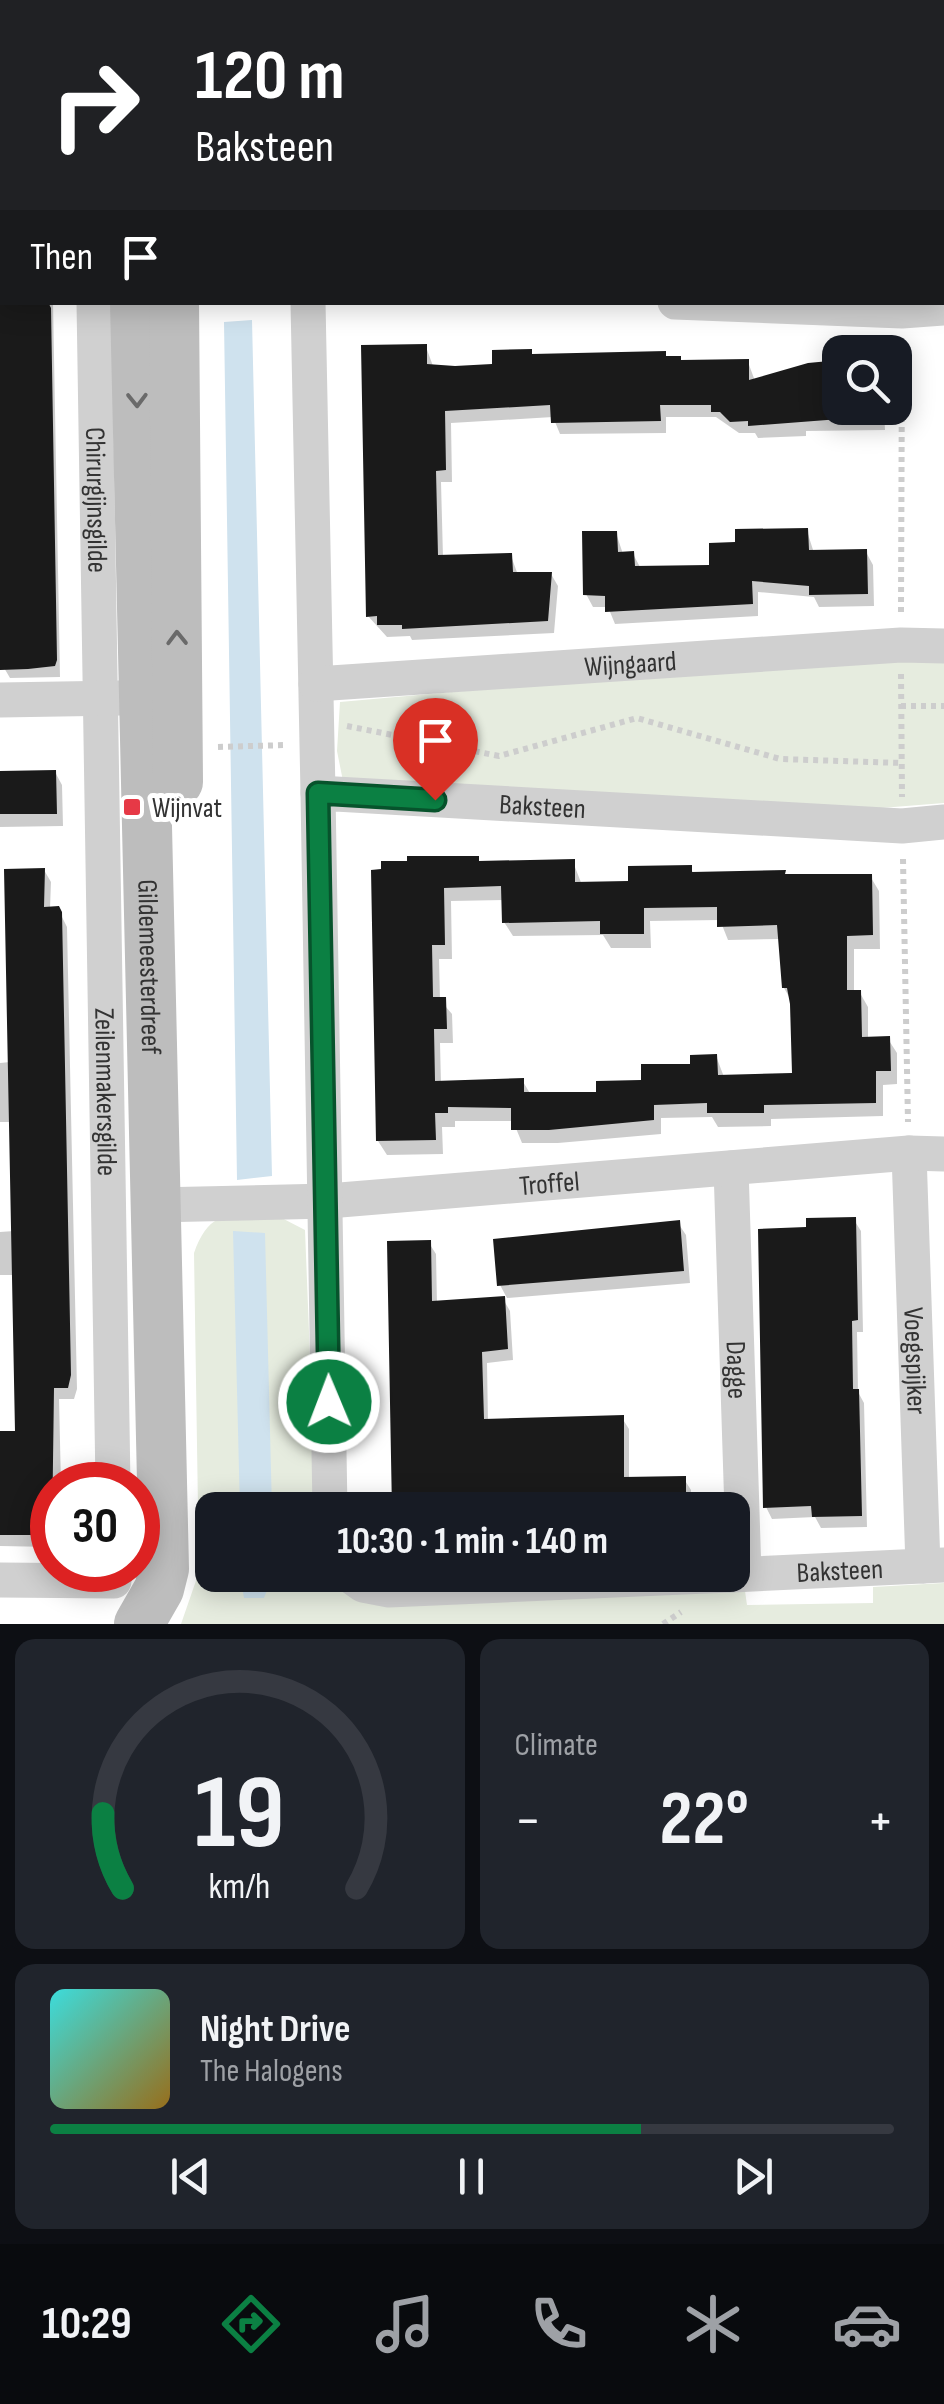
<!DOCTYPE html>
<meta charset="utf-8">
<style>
:root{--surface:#171b24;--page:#20242c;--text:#f1f3f6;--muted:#9ea1a6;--line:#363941;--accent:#0b8043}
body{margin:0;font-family:"Sofia Sans Condensed",sans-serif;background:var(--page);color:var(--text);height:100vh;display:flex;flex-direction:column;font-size:38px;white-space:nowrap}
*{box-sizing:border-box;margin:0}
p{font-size:32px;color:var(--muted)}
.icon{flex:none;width:55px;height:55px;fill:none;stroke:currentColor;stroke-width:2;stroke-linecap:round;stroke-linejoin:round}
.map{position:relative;height:1624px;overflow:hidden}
.panel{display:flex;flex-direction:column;gap:15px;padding:15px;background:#0d0f14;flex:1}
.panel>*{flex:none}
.hud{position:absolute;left:0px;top:0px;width:945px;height:305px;box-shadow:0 5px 25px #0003;background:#202124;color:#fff;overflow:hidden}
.buttons{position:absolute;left:822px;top:335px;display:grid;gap:20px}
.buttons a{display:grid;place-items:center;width:90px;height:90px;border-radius:20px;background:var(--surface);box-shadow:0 5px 25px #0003;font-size:50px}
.speed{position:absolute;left:30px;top:1462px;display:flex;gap:20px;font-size:50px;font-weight:700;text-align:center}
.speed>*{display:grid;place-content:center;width:130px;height:130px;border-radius:50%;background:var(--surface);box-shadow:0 5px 25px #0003;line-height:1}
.speed .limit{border:15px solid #d22;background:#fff;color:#111}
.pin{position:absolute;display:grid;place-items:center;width:85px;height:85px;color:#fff;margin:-102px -42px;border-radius:50% 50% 50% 0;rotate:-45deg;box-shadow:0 0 10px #0007}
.pin .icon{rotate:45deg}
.me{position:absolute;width:110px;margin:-55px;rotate:359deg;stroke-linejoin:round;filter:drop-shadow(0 0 8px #0008)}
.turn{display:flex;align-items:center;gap:35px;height:210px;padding:0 30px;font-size:45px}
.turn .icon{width:130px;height:130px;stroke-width:2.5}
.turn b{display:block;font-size:70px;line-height:85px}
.then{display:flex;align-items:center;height:95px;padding:0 30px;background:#0003;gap:20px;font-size:38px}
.big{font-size:75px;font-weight:700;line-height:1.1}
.panel .card{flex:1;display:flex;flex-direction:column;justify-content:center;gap:15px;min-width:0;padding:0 35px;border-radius:20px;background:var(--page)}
.panel .dial{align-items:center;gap:0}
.dial svg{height:260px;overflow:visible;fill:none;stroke:var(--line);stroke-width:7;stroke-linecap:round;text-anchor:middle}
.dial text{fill:var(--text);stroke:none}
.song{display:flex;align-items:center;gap:30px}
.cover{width:120px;height:120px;border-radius:15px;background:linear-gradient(135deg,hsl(180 70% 55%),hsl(40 70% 35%))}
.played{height:10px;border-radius:5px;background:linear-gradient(90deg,var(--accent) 70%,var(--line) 70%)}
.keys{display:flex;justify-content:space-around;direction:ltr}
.heat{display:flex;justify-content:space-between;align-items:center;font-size:55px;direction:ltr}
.panel .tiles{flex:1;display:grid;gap:15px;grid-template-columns:1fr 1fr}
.card:last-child{grid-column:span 2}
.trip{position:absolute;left:195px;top:1492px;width:555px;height:100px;border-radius:20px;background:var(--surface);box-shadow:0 5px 25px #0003;font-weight:700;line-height:100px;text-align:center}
.tabs{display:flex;height:160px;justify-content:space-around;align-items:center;background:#090b0e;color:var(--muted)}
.tabs .icon{width:70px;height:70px}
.tabs .selected{color:var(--accent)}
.tabs b{font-size:45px;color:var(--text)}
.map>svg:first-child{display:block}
.green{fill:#e6ecdf}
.water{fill:#cfe2ee}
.shadow{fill:#0003;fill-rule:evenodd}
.building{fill:#1a1a1a;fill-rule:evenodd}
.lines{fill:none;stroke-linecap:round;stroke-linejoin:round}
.path{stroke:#cdcdcd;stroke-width:6;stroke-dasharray:5 5;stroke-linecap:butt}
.street{stroke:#d0d0d0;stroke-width:35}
.secondary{stroke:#bdbdbd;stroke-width:50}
.oneway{stroke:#6a6a6a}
.route-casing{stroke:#07532c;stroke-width:25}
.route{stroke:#0b8043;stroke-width:18}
.poi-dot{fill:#e63946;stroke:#fff;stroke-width:4}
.labels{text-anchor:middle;stroke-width:10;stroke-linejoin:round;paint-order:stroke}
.street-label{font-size:28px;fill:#333;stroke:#fff}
.poi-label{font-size:28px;fill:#333;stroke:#fff;text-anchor:start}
</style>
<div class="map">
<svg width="944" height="1624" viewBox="0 0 944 1624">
<rect width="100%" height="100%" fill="#fff"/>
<path class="green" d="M944,648V803L881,808L343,781L337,751L340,702Z
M274,1214L305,1230L316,1510H212V1575H328L342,1587L745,1591L747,1605L873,1603V1587L944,1583V1624H181L199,1572L194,1253C210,1208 231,1215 274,1214Z"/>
<path class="water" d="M252,320L272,1176L237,1180L224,322Z
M233,1231L265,1233L272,1510H240Z
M240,1575H273L264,1598H244Z"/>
<path class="shadow" d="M0,0L47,2H2V53Z
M357,0H425L426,2H357Z
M478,0H838V2H478Z
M0,116L2,302H53L60,677L10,678L3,666Z
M426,347L433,366L495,367L531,352L534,357L748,362L755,381L840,363V408H884L885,430L806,431V436L758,438L755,433H739L716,417H666V433L560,434L553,417L451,423L452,482H441L443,557L511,556L518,575L551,574L558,586L554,633L412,640L410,636L387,637L368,616Z
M807,531L814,553L866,552L873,565L874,606L819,607L814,597L758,592V616L615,624L608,607H593L586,594L616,533L623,554H633L640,567H712L737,545Z
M55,772L62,785L63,826L0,827V773Z
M573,862L582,885L631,883L690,868L695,875L784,872L787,877L870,876L879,891L880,949H854V993H860L868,1007V1040L888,1039L897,1053V1084L883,1085V1116L771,1119V1126L718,1127L712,1117L661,1118V1134L558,1143H522L513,1121H455V1127H442L443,1154L387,1155L378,1141L373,872ZM504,900V922L513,936L603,935L611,948H651L650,921L720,920L728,940L780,939L784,988L792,1002L794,1076L724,1077L716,1056L599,1094L531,1095L522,1080L441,1084L440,1043H453L452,1014L440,1000L439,959H452L451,901Z
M44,870L51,882L50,909H58L67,927L77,1389L74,1399H59L61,1484L68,1485H52V1547L0,1546V1434L18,1433L14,1275H0V1232L14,1231L11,1122H0V1063L10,1062Z
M854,1220L861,1231L863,1332H857L858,1392L864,1403L867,1527L821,1528L815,1517L772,1519L766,1507L809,1230Z
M678,1223L686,1235L690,1283L507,1298L500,1285Z
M429,1243L436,1254L437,1304L503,1299L510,1311L513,1360L487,1363L488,1422L622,1418L629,1429V1479H684L691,1490V1510H393Z"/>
<path class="building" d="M0,302H48L51,308L57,660L55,666L28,669L0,670Z
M427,344V364L455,366L492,364V350L532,349V354L666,351V356H681V360L749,359V380L808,363L840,360V419L748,426V421L730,422L720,412H711V405H660L661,421L551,423L550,405L445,411L446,470L436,471L438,555L512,553L513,572H552L548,621L402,629V625H377V616L366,617L361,345Z
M808,528L809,550L867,549L868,594L809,595V586L752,581L753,604L605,612V596L583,595L582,531H617L618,552L634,551L635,566L709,565V543L735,542V529Z
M56,770L57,814H0V771Z
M407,856H479V861L575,859V882L628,881V866L692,865V872L786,870L785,874H872L873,935L847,936V990H861L862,1037L890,1036L891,1071H876V1103L764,1105V1113H707V1103L654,1105V1120L549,1130H511V1108L448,1107V1113H435L436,1140L376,1141L371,870L381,869V861H407ZM501,886L502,923L600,921V934H644V908L717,907V927L777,925L782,988H787L790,1004L792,1073L718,1075L717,1054L690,1055V1064H641V1080L596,1081V1092H524V1078L435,1081L434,1029H447L446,997H433L432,945H445L444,888Z
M45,868L44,907L59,906L62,912L71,1375L68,1388H54L52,1535H0V1431H15L4,869Z
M856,1217L858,1320L852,1321L853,1389H859L862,1516L812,1517L811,1506L763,1508L758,1229L806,1227V1218Z
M680,1220L684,1271L497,1286L493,1239Z
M431,1240L432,1301L505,1296L508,1349L482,1352L484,1419L624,1415V1477L686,1476V1510H392L387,1241Z"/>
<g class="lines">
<path class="path" d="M901,612L902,344
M901,674L902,797
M901,706H944
M347,726L499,756L637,718L780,759L902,763
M218,747L286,745
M903,859L908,1122
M663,1624L681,1612"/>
<g class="street">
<path d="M88,0V2"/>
<path d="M305,0V2"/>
<path d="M896,0V2"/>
<path id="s1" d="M94,302L113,1485"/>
<path d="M308,302L318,793"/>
<path d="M675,302L902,311L944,308"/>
<path id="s2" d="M316,684L901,645L944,646"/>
<path d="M0,700L121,698"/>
<path id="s3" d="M909,1153L923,1566"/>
<path id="s4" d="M731,1168L744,1574"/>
<path id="s5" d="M155,1205L328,1201L909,1153L944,1154"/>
<path id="s6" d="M330,1510L318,793L902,826L944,822"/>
<path d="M349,1575L363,1585L389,1590L729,1575"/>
<path id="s7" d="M732,1575L944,1565"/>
<path d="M0,1580L114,1581V1570"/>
</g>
<g class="secondary">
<path d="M129,0V2"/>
<path d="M165,0V2"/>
<path id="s8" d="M135,302L164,1569L159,1589L139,1624"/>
<path d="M174,302L178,782"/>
</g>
</g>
<defs><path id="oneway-chevron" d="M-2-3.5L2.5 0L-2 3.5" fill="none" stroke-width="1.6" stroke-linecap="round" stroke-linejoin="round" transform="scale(2.5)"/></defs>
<g class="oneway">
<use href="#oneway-chevron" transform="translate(137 400) rotate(89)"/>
<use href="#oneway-chevron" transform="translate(177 638) rotate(-91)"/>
</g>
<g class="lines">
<g class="route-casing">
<path id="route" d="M329,1402L318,793L435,800"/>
</g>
<use href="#route" class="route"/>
</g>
<rect class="poi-dot" x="122" y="797" width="20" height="20" rx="5"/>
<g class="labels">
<g class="street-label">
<text dy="10" stroke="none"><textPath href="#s1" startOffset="198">Chirurgijnsgilde</textPath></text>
<text dy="10" stroke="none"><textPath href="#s2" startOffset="315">Wijngaard</textPath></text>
<text dy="10" stroke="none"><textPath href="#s6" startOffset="942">Baksteen</textPath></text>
<text dy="10" stroke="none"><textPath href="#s8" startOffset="665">Gildemeesterdreef</textPath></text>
<text dy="10" stroke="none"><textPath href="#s1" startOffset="790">Zeilenmakersgilde</textPath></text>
<text dy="10" stroke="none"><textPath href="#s5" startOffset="395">Troffel</textPath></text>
<text dy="10" stroke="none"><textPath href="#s3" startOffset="208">Voegspijker</textPath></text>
<text dy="10" stroke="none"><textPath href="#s4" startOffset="202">Dagge</textPath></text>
<text dy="10" stroke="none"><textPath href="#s7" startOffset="108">Baksteen</textPath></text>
</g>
<g class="poi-label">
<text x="152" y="817">Wijnvat</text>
</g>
</g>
</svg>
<div class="buttons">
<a><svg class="icon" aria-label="search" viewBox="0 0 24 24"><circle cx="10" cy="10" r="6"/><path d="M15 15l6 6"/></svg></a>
</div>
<div class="speed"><div class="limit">30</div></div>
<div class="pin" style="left:435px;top:800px;background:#d93025"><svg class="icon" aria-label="arrive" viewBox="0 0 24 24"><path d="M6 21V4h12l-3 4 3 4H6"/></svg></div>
<svg class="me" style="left:329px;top:1402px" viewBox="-20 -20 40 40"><circle r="17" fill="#0b8043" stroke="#fff" stroke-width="3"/><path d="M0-11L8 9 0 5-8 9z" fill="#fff"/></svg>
<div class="trip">10:30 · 1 min · 140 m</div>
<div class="hud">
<div class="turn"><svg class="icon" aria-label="right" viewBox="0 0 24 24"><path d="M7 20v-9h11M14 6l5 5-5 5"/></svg><div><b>120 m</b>Baksteen</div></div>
<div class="then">Then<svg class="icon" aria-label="arrive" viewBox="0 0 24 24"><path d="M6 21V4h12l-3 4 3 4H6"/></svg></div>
</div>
</div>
<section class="panel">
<div class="tiles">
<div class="card dial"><svg viewBox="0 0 100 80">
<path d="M14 69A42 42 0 1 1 86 69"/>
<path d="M14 69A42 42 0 0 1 8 46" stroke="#0b8043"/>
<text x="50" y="56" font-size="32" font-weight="700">19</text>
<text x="50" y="72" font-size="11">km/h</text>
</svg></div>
<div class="card"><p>Climate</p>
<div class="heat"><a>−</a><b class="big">22°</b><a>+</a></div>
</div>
<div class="card">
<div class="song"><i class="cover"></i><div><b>Night Drive</b><p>The Halogens</p></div></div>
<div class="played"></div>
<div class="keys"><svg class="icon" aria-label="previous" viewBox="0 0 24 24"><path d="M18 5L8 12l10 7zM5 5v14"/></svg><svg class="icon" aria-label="pause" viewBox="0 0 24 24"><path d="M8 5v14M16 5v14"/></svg><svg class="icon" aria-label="next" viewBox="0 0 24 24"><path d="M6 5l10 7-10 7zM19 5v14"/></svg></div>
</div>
</div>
</section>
<nav class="tabs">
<b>10:29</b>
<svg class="icon selected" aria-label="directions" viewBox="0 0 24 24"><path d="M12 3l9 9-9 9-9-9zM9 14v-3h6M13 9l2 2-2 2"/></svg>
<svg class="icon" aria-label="music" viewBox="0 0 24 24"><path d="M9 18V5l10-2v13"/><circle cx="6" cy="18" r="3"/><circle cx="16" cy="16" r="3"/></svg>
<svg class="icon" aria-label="phone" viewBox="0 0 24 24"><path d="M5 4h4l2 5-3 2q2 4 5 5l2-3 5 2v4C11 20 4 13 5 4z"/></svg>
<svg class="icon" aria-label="climate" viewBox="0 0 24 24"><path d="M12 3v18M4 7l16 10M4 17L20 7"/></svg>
<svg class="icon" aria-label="car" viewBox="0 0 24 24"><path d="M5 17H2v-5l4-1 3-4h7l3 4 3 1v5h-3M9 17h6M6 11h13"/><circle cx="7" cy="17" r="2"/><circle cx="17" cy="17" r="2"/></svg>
</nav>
